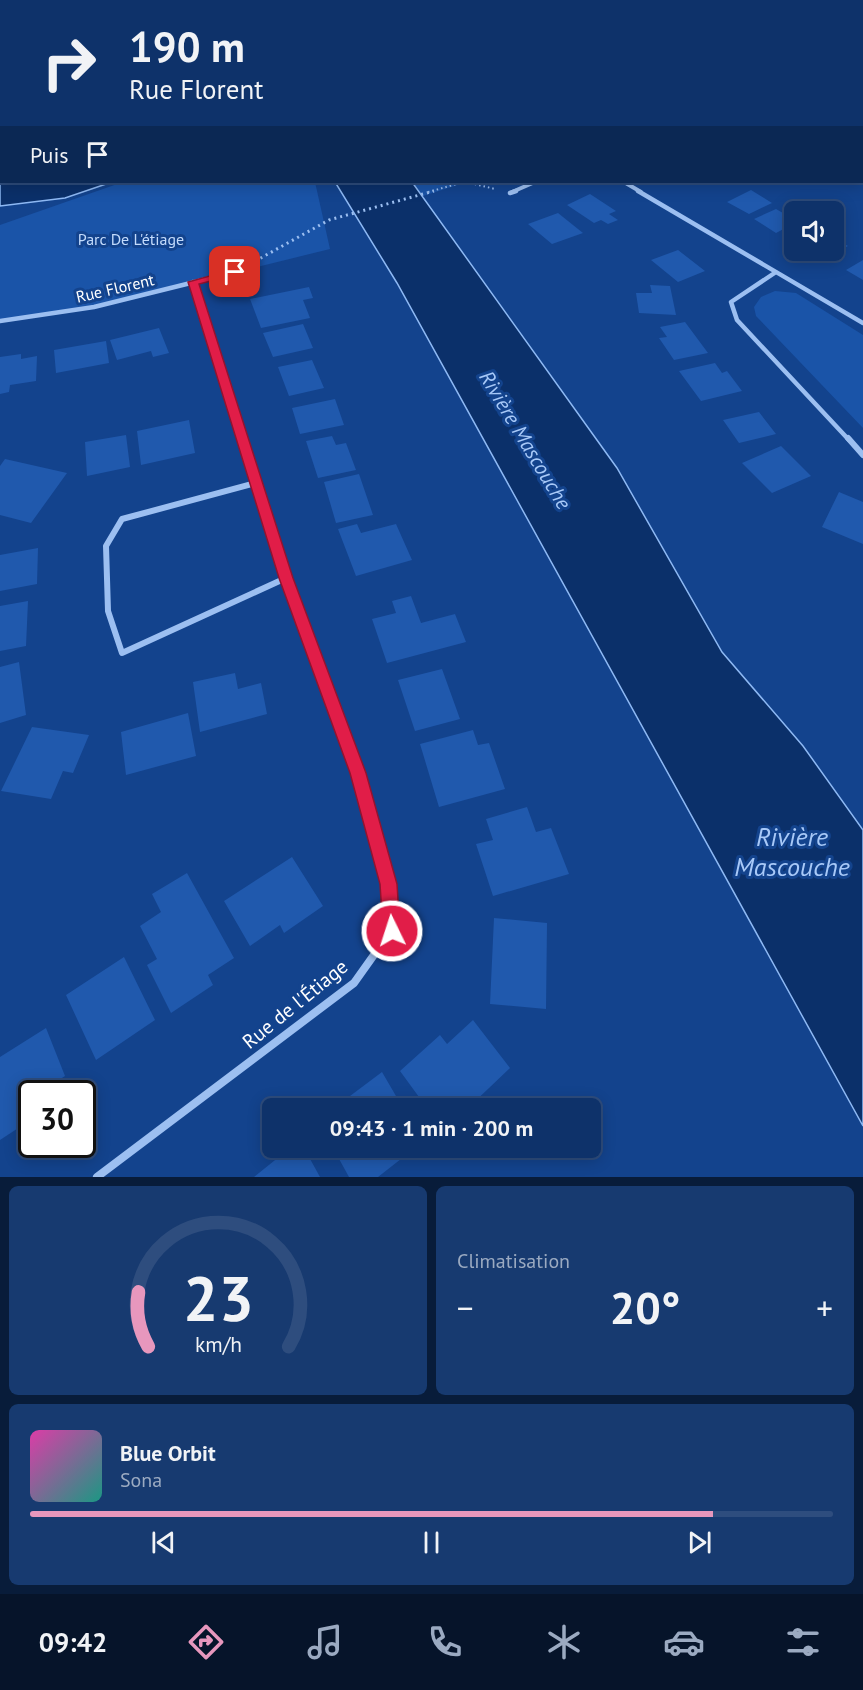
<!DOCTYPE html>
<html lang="fr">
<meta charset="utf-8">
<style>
:root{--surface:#0e326a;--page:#173a70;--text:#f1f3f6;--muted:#9baac1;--line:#2e4d7e;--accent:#e797bd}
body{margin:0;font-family:"PT Sans",sans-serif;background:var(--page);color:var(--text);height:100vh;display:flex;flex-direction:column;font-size:22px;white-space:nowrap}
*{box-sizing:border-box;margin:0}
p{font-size:20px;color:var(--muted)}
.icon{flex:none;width:33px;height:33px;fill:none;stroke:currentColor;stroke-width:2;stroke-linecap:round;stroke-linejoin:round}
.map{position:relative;height:1177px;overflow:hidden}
.sheet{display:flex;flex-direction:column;gap:9px;padding:9px;background:#081c3a;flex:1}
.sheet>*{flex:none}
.top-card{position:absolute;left:0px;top:0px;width:864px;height:183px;box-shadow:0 3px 15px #0003,0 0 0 2px var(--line);background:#0e326a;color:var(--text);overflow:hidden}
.buttons{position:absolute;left:784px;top:201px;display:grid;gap:12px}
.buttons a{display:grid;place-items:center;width:60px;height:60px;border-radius:9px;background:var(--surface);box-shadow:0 3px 15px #0003,0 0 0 2px var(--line);font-size:30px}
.speed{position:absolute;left:18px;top:1080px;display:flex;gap:12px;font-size:30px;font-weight:700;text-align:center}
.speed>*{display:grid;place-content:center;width:78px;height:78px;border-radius:50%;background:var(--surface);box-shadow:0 3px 15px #0003,0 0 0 2px var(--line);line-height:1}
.speed .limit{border:3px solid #111;border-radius:9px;background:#fff;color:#111}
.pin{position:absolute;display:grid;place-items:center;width:51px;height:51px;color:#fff;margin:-26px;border-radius:12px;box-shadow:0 3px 9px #0006}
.me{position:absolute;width:66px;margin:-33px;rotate:356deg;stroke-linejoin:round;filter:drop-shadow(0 0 4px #0008)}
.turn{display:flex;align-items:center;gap:21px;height:126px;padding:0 30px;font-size:27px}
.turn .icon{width:78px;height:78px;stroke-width:2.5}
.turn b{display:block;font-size:42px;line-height:51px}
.then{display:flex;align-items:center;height:57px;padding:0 30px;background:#0003;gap:12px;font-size:22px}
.big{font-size:45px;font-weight:700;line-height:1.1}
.sheet .tile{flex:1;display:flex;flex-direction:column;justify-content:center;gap:9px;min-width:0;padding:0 21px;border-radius:9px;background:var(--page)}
.sheet .dial{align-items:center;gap:0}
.dial svg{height:156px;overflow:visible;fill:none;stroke:var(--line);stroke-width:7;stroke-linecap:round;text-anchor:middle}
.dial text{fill:var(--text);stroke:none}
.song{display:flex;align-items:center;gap:18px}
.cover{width:72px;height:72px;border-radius:9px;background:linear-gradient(135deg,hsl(320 70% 55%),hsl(170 70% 35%))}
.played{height:6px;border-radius:3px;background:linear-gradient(90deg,var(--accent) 85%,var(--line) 85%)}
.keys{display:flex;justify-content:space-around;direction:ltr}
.heat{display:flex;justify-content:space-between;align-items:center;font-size:33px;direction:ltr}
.sheet .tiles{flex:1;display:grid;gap:9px;grid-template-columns:1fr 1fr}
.tile:last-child{grid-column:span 2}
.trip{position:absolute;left:262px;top:1098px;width:339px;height:60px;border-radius:9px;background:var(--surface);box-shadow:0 3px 15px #0003,0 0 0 2px var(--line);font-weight:700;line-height:60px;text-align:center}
.tab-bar{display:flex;height:96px;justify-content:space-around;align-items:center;background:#06142a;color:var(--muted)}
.tab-bar .icon{width:42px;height:42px}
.tab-bar .active{color:var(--accent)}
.tab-bar b{font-size:27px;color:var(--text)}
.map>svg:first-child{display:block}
.green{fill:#1a54a8}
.water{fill:#0b306a;stroke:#8eb9f4;stroke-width:1.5}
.building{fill:#2059ad}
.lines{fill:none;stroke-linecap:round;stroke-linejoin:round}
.path-far1{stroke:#9cbff1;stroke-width:2;stroke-dasharray:1.5 3;stroke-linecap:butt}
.path{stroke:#9cbff1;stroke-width:3;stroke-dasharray:2 4;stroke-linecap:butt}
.minor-far3{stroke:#9cbff1;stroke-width:4}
.minor-far2{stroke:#9cbff1;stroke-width:4.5}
.minor-far1{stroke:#9cbff1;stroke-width:6}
.minor{stroke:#9cbff1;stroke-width:8}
.route{fill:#e11d48;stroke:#92132f;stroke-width:1.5}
.labels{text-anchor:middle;stroke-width:6;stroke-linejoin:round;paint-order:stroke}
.far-park-label{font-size:16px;fill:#c3dbfc;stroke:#13438d}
.far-street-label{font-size:16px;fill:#fff;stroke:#13438d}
.street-label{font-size:20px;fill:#fff;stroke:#13438d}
.water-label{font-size:21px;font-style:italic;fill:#a8c9f8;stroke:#13438d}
.near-water-label{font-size:26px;font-style:italic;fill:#a8c9f8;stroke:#13438d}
</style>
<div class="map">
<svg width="863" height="1177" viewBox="0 0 863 1177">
<rect width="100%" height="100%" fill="#13438d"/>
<path class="green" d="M123,182H315L330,249L94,307L0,321V225Z
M412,182H467L423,196Z
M775,291L796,293L863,335V428L756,316L754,307L761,297Z"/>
<path class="water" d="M0,166L2,182H112L65,198L0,206Z
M335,182H412L617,468L722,652L803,746L863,830V1126L397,283Z"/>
<path class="building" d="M751,190L772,203L749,214L727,202Z
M590,194L616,211L609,214L618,220L608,224L601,220L594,223L567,205Z
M776,209L795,220V223L776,233L754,219Z
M558,213L583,233L552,244L528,224Z
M834,238L848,246L826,258L812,250H834Z
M678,250L705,271L678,282L651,260Z
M863,260V280L846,270Z
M650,285L670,286L676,315L639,313L636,293H652Z
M309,287L313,298L303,300L310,318L261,328L250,299Z
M685,322L708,353L674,360L659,338L667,337L660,327Z
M303,324L313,348L273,357L263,333Z
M159,328L169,353L153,357L151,351L117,360L110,340Z
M106,341L109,363L56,373L54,350Z
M21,354V359L37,356L36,381L10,385L9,392L0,394V357Z
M312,360L324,388L289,396L278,367Z
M715,363L722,373L727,371L742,391L701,401L679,371Z
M335,399L344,425L300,434L292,408Z
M759,412L776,434L739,443L723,420Z
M189,420L195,453L141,465L137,431Z
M126,435L130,467L87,476L85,442Z
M332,436L336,445L346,443L356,470L318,478L306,441Z
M781,446L811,476L772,493L742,463Z
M5,459L67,473L31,523L0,515V466Z
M359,474L373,515L336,523L324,482Z
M839,492L863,502V544L822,527Z
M357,524L361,533L396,524L412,560L356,576L338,529Z
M38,548L37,584L0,591V555Z
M411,596L421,623L455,614L466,642L387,663L372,619L396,613L392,601Z
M28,601L26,646L0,651V606Z
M19,662L26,715L0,723V667Z
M442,669L460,719L415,731L398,680Z
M235,673L238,689L261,683L267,714L200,732L193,682Z
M188,713L196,756L126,775L121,732Z
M32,727L89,735L73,773L63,771L51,799L1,791Z
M473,730L478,745L489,743L505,789L439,807L420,744Z
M527,807L536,832L551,828L569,874L493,896L476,844L493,840L486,819Z
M292,857L323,906L284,933L280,925L250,946L224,901Z
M187,873L234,958L208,975L213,985L171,1013L147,965L157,959L140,926L161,912L152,894Z
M494,918L547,923L546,1009L490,1004Z
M124,957L155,1020L96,1060L66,995Z
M473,1020L510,1068L468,1108H427L400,1071L440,1035L447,1044Z
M46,1028L65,1076L37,1094H32V1119L0,1140V1057Z
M382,1072L403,1108H334Z
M290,1148H304L320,1177H254Z
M333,1148H415L378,1177H349Z"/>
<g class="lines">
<path class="path-far1" d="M466,182L495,189
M428,192L464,182"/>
<path class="path" d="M250,264L329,220L434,191"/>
<path class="minor-far3" d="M474,0L477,2
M729,0L732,2
M630,2L634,0
M624,182L641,192
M512,192L535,182"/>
<path class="minor-far2" d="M638,191L863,323
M510,193L516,191
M776,272L731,302L737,320L849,440
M193,282L243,440
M0,321L94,307L235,272"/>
<path class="minor-far1" d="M242,438L286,578L354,761
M848,438L863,455
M256,483L122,519L106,546L108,611L122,653L286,578"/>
<path class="minor" d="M97,1177L354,983L391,931L388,884L353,760"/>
</g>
<path class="route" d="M235,269L240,272L238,274L199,284L293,578L366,773L397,884L400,931L398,937L392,940L385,937L383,931L380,884L350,773L279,578L188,282Z"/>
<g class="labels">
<g class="far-park-label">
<text x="131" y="245">Parc De L'étiage</text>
</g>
<g class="far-street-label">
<text transform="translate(115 288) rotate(-13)" y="6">Rue Florent</text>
</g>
<g class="street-label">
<text transform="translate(295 1004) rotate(-39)" y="7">Rue de l'Étiage</text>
</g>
<g class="water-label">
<text transform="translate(525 440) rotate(59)" y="7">Rivière Mascouche</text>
</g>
<g class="near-water-label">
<text x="792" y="846">Rivière<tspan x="792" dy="30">Mascouche</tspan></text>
</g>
</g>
</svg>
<div class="buttons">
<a><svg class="icon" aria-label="sound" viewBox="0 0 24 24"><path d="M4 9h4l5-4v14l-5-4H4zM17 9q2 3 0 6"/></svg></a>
</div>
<div class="speed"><div class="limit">30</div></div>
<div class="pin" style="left:235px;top:272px;background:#d93025"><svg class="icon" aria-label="arrive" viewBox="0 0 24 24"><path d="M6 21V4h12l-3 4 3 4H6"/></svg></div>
<svg class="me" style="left:392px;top:931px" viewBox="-20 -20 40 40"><circle r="17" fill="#e11d48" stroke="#fff" stroke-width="3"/><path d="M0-11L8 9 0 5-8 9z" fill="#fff"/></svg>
<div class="trip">09:43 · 1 min · 200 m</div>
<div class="top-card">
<div class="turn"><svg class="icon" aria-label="right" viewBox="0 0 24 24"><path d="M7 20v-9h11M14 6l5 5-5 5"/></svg><div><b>190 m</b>Rue Florent</div></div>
<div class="then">Puis<svg class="icon" aria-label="arrive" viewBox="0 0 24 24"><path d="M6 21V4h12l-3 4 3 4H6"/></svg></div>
</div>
</div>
<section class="sheet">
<div class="tiles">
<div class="tile dial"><svg viewBox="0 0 100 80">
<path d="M14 69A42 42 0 1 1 86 69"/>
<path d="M14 69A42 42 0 0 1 9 41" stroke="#e797bd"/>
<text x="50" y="56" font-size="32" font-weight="700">23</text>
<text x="50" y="72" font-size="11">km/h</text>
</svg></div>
<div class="tile"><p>Climatisation</p>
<div class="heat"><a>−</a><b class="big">20°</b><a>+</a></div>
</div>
<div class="tile">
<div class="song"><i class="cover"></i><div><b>Blue Orbit</b><p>Sona</p></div></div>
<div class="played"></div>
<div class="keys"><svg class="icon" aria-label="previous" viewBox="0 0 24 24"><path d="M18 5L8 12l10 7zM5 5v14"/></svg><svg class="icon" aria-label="pause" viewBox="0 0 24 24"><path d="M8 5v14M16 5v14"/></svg><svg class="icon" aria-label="next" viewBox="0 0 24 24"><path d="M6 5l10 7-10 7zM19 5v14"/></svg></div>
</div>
</div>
</section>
<nav class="tab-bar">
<b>09:42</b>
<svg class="icon active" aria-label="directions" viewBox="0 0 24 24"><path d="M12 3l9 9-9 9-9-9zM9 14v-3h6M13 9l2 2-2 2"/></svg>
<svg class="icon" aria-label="music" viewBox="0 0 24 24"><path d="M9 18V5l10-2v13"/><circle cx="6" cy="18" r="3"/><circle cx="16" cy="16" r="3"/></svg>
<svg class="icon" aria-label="phone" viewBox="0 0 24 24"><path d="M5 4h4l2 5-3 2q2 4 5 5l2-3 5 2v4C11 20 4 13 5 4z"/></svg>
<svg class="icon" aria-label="climate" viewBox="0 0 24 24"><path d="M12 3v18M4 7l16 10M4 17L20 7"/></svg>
<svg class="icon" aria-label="car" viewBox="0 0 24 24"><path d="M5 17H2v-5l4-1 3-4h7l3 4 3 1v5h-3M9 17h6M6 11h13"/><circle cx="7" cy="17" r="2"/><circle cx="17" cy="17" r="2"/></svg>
<svg class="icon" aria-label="filters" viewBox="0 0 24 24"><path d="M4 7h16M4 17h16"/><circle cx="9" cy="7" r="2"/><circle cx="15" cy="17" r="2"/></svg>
</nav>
